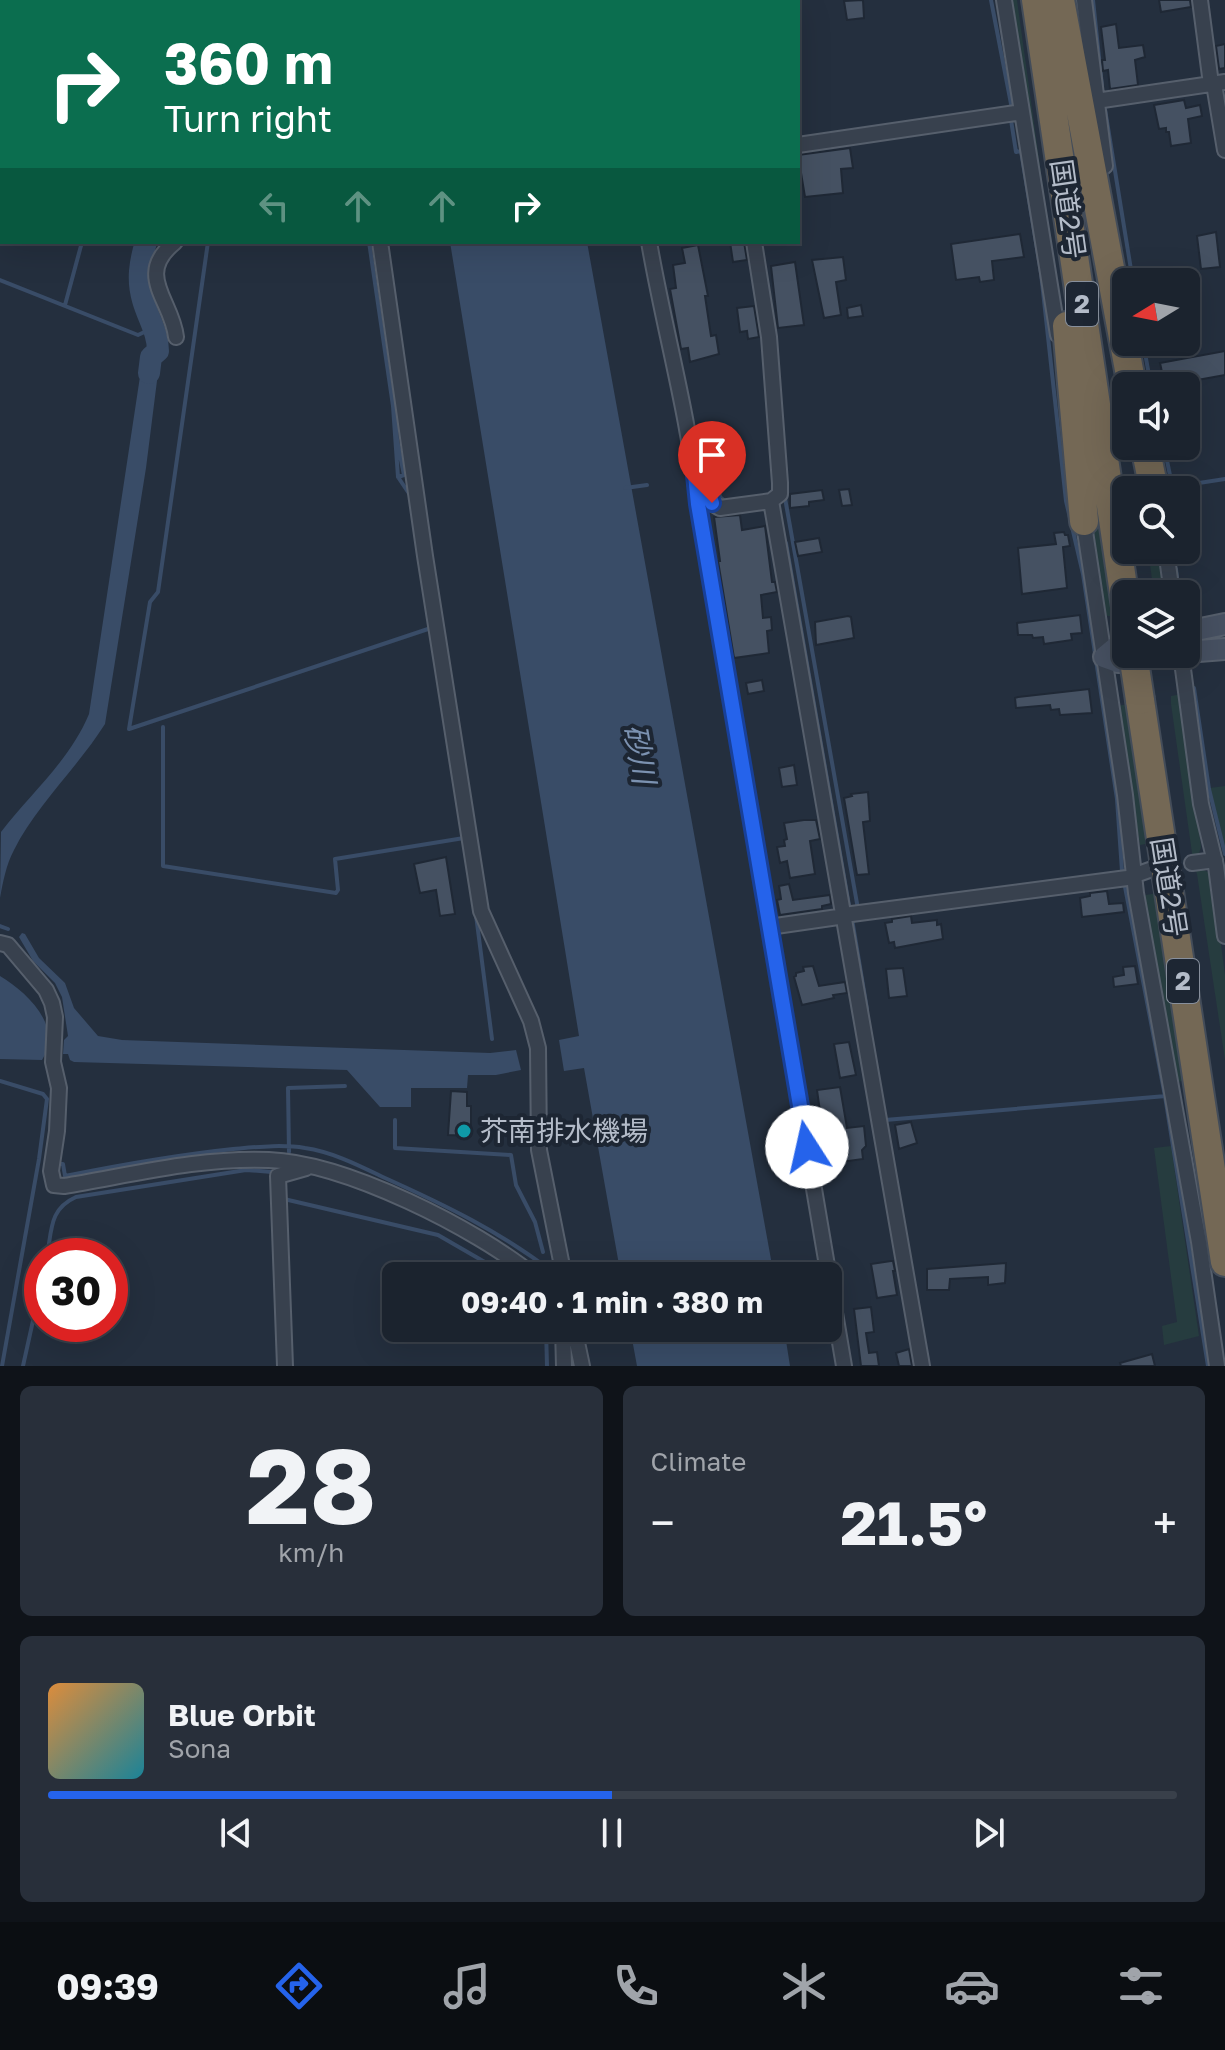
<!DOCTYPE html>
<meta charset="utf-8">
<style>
:root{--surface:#1b232e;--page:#282f3a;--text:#f1f3f6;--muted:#a0a4aa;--line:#39404a;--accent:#2563eb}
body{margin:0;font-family:"Golos Text","Noto Sans JP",sans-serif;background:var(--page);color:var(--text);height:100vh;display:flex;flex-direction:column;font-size:30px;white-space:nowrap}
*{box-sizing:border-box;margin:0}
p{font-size:26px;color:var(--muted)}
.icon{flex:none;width:44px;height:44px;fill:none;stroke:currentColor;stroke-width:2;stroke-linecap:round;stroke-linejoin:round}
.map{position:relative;height:1366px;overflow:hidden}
.panel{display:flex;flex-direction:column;gap:20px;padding:20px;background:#0f1319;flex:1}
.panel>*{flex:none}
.top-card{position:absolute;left:0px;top:0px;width:800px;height:244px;box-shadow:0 8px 32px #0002,0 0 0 2px var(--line);background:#0b6e4f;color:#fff;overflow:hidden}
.needle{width:52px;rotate:260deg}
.controls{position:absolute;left:1112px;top:268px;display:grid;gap:16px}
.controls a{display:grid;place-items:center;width:88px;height:88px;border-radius:12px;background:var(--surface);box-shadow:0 8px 32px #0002,0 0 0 2px var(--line);font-size:40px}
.speed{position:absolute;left:24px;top:1238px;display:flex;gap:16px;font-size:40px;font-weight:700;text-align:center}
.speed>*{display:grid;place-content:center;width:104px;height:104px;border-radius:50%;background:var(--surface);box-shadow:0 8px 32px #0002,0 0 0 2px var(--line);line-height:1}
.speed .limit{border:12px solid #d22;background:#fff;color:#111}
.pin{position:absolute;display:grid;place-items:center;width:68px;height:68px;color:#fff;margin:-82px -34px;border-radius:50% 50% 50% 0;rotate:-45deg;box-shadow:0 0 8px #0007}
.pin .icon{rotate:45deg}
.me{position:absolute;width:88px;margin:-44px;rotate:350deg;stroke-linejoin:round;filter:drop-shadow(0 0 6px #0008)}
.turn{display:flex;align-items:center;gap:28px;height:168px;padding:0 32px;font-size:36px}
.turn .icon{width:104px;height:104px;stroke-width:2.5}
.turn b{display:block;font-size:56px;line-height:68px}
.lanes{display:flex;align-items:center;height:76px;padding:0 32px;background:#0003;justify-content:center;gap:40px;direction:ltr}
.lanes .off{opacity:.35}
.big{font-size:60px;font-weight:700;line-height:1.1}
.panel .card{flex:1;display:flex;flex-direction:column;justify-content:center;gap:12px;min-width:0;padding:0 28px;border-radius:12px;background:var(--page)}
.panel .dial{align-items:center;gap:0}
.dial b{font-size:104px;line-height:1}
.song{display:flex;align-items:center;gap:24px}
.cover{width:96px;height:96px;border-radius:12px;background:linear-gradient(135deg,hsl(30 70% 55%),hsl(190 70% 35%))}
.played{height:8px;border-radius:4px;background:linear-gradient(90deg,var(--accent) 50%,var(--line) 50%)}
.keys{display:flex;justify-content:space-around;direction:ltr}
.heat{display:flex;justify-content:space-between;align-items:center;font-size:44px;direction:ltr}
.panel .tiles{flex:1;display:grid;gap:20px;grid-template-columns:1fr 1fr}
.card:last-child{grid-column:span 2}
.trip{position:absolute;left:382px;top:1262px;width:460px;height:80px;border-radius:12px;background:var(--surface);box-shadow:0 8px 32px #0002,0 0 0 2px var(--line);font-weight:700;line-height:80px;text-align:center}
.dock{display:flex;height:128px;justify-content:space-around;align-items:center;background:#0b0e12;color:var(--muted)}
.dock .icon{width:56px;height:56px}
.dock .current{color:var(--accent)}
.dock b{font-size:36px;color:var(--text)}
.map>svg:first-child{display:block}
.green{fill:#263c3f}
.water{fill:#394c67}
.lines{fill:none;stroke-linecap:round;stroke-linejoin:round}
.stream{stroke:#394c67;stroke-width:4}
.river{stroke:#394c67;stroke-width:22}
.building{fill:#455162;stroke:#1f2835;stroke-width:2}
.street-tunnel{stroke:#3a4453;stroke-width:14;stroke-dasharray:14 7;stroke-linecap:butt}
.street-casing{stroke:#565f6c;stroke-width:18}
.secondary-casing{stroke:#565f6c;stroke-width:24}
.highway-casing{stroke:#434c59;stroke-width:32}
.street{stroke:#38414e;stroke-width:14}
.secondary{stroke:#465061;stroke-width:20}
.highway{stroke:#746855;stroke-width:28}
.highway-bridge-casing{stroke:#434c59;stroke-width:32;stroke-linecap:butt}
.highway-bridge{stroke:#746855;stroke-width:28}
.route-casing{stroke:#184099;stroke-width:20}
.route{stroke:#2563eb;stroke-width:14}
.culture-dot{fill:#0f9aa8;stroke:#1d2633;stroke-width:3}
.labels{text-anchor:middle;stroke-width:8;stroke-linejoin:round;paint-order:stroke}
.shield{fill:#1d2633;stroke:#878f9c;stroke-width:2}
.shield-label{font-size:26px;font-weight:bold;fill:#b4bcc9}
.street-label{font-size:28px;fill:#b4bcc9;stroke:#1d2633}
.poi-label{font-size:28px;fill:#b4bcc9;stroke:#1d2633;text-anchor:start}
.water-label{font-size:30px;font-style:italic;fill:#7c92b1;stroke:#1d2633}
</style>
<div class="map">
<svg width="1225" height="1366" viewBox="0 0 1225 1366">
<rect width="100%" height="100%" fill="#242f3e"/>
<path class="green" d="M1011,0H1017L1047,217L1045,220L1014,38Z
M1077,380L1081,388L1115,617L1102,615Z
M1148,550H1158L1165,594H1154Z
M1182,694L1201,847L1198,856L1193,860L1171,704V696Z
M1129,704L1150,843L1140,845L1117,706Z
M1225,786V850L1210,788Z
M1194,866L1208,872L1214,891L1225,975V1060L1197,874Z
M1157,893L1186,1079L1176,1083L1141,896Z
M1171,1146L1199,1336L1164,1345L1162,1326L1177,1322L1154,1148Z"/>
<path class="water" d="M411,0H543V2H411Z
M450,242H587L774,1276H621L584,1068L564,1071L559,1040L579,1036Z
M161,349L146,468L105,724C78,767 35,807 14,850C6,865 3,882 0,898L1,832C31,793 70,760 89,714L144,350Z
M22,933L25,934L39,958L65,983L74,1008L98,1036L122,1040L490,1053L516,1050L521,1070L496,1075H468L467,1088H411V1107H380L347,1070L74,1062L70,1060L68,1054H63L64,1040L68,1036L62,997L55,983L33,961L19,937Z
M0,976C27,992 64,1027 42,1060L0,1059Z
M630,1328H784L790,1366H637Z"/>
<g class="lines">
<path class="stream" d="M991,0L1012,109
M1093,0L1102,86
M137,2L138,0
M239,2V0
M1104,103L1133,282
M1006,121L1011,120L1016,152L1021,151L1041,273L1066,501L1083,574L1117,799L1122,871L1165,1096L1208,1366
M208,242L158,592L150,602L129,729L431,628
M369,242L393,406L398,477L410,495
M0,280L138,335L153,328
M65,305L82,242
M1143,342L1151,386
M394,393L397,440L404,475L398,477
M709,434L715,472
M1164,446L1173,490
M711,472H715L720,497L726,502
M1173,487L1225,479
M625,488L647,485
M785,498L858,909
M786,543L850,911
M1176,569L1179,594
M1194,688L1209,789L1225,854
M163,727V866L336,893L338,890L335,859L464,838
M476,915L492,1039
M852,919L867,1009
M0,926L8,929
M0,1081L43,1094L47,1099L39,1159L2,1366
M395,1120V1148L511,1155L516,1185L535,1222L543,1252
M885,1120L1166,1096
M289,1152L288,1088L345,1086
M56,1164H63L65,1176C120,1165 176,1155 233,1149C256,1147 282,1144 305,1148C333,1152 360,1166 385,1178C445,1205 501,1232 554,1273
M284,1199L438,1235L509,1276
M47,1256C52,1230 49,1209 76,1197L246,1170L272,1172
M546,1328L547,1366
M23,1366L42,1280"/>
<path class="river" d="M170,0V2
M146,242C140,262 137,280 143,300C148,318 158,332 158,351L151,357L149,373"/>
</g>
<path class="building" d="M863,0L864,18L847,20L844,1Z
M1159,0H1190L1191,7L1161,12Z
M1116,24L1119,48L1143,45L1145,57L1135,60L1138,85L1110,89L1108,70L1103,71L1102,60H1105L1101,27Z
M1225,44V68L1219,69L1216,46Z
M1184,100L1186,108L1200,105L1202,116L1188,119L1191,143L1171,146L1169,132H1166V128L1159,129L1154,105Z
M850,148L853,168L841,169L843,193L805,197L798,155Z
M1216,232L1220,267L1201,269L1197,236Z
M1020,234L1024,257L992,261L994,280L980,282L979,277L956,280L951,244Z
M730,242H744L747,260L733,262Z
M698,245L708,296H705L711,336L716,335L719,354L690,362L688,348L681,349L670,289L676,288L673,265L685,263L682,248Z
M843,257L846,280L836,282L841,315L824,318L812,260Z
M795,262L804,325L778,328L771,266Z
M861,305L863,316L848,318L847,308Z
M754,306L759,337L748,339L747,331L740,332L737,308Z
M1225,351V375L1175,384V386H1165L1160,363Z
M849,489L852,505L842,506L839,490Z
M822,490L824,500L809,502V506L790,508V494Z
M740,515L742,530L765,526L772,582H775L777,592L761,595L763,618L771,617L772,630L767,631L769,653L734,658L718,561H720L714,517Z
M1064,532L1065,535H1068L1070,546L1063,547L1067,588L1022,594L1018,548L1056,544L1054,533Z
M819,538L822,552L798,556L795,542Z
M1080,615L1082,633L1071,634L1072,640L1044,644L1043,637L1033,638L1032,635H1018L1017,623Z
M848,616L851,617L854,638L816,645L815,622Z
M762,680L764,691L748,694L746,683Z
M1089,689L1092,713L1060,715L1059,709L1051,710L1050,705L1016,708L1015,698L1018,697Z
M794,765L797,785L782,787L779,768Z
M868,792L870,821L863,822L869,874L857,875L844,798L852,796L851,794Z
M804,820H816L820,839L810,841L815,874L790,878L787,861L780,863L777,847L785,846L784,840L787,839L784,823Z
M446,857L455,914L440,916L436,890L420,893L414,864Z
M789,884L793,900L830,895L831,904L822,906V909L780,915L777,900L781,899L779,886Z
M1107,891L1109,904L1123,903L1124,912L1082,917L1080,898L1090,896V893Z
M911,916L912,923L937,920V925L941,924L943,939L895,948L894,942L889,943L885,923L892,922V919Z
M813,966L819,986L845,982L847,993L833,995L834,998L802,1005L794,977L796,976V973L804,971L803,967Z
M1135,966L1138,984L1114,987L1113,977L1124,975L1123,967Z
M903,968L907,996L889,998L886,969Z
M849,1042L856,1075L840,1078L834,1044Z
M840,1087L847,1128L864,1126L866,1146L862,1150L863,1159L834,1163L826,1124L821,1119L817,1090Z
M451,1091L467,1092V1106H471V1136L448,1135Z
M911,1122L917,1143L899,1149L895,1125Z
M891,1261H893L895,1271H893L897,1295L877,1298L871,1264Z
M1006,1263L1005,1283L988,1285V1277L950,1279L949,1290H927V1269Z
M871,1307L874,1332L866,1333L869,1353L877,1352L879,1366H861L854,1309Z
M909,1349L912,1366H899L896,1353Z
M1152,1354L1155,1366H1121L1120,1363Z"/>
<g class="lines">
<path class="street-tunnel" d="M327,0V2"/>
<g class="street-casing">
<path id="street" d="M362,0L363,2
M596,0V2
M694,0V2
M1004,0L1058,335
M1084,0L1105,166
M1200,0L1211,84
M217,2L218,0
M1214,84L1225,150
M1096,101L1225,82
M798,145L1022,112
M175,242C134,275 172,300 176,337
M380,242L425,556L481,911L531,1021L538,1048L539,1150L564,1276
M649,242C664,329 689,416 698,504L844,1366
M754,242L769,337L780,483V494L771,501L922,1366
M699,472L712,503L720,508L771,501
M1083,518L1125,795L1136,893L1199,1242L1217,1366
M1166,550L1172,594
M1181,654L1201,804L1216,866L1225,936
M1192,863L1215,860
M844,915L1127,878L1155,868
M769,927L845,916
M0,943L8,945L46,990L52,1003L55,1017L53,1062L59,1088L57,1131L51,1171L54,1185L64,1186C131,1175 201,1157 269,1160C346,1163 475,1228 534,1276
M563,1328L564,1366
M574,1328L582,1366
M285,1366L278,1176L306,1168"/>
</g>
<g class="secondary-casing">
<path id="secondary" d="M1186,632L1225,624
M1126,644L1116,647L1104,657L1118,662L1174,654
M1186,652L1225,649"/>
</g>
<g class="highway-casing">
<path id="highway" d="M1036,0L1126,607
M1060,0L1132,386
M1067,326L1084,521
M1145,446L1154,490
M1140,700L1225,1262"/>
</g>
<use href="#street" class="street"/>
<use href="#secondary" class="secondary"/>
<use href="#highway" class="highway"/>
<g class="highway-bridge-casing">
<path id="highway-bridge" d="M1133,654L1140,700"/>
</g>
<use href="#highway-bridge" class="highway-bridge"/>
</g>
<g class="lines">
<g class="route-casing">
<path id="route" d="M712,503L703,477L694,465L698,504L807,1147"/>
</g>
<use href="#route" class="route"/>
</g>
<circle class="culture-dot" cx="464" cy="1131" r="8"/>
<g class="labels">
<g class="shield">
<rect x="1066" y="282" width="32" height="44" rx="6"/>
<rect x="1167" y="959" width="32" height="44" rx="6"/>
</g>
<g class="shield-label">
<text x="1082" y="313">2</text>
<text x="1183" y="990">2</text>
</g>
<g class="street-label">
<text transform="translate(1068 209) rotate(82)" y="10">国道2号</text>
<text transform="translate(1169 887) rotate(81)" y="10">国道2号</text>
</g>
<g class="poi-label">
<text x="480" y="1141">芥南排水機場</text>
</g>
<g class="water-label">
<text transform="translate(639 754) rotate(80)" y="10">砂川</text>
</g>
</g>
</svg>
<div class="controls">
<a><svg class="needle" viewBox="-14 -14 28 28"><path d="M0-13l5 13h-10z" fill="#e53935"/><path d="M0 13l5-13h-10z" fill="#a0a4aa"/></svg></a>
<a><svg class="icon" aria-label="sound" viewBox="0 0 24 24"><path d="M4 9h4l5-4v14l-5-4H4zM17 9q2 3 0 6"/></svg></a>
<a><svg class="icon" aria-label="search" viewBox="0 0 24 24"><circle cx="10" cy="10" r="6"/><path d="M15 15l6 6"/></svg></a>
<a><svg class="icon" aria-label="layers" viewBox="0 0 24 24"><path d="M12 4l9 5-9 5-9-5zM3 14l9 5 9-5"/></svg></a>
</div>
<div class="speed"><div class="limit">30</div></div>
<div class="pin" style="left:712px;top:503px;background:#d93025"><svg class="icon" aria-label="arrive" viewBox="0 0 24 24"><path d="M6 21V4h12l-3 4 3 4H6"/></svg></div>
<svg class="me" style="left:807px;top:1147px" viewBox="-20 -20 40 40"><circle r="19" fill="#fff"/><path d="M0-13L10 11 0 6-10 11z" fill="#2563eb"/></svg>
<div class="trip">09:40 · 1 min · 380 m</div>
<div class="top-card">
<div class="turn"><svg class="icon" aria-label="right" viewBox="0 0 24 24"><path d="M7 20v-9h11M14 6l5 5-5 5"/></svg><div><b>360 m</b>Turn right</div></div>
<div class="lanes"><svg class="icon off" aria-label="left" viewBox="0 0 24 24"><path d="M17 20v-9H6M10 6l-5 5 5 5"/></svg><svg class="icon off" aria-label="ahead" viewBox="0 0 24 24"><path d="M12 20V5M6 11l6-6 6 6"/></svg><svg class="icon off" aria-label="ahead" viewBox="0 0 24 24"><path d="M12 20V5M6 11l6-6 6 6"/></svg><svg class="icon" aria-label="right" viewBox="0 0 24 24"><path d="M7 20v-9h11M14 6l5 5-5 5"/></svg></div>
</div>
</div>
<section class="panel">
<div class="tiles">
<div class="card dial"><b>28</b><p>km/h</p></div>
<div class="card"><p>Climate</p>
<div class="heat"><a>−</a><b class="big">21.5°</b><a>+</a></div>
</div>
<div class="card">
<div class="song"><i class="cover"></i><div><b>Blue Orbit</b><p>Sona</p></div></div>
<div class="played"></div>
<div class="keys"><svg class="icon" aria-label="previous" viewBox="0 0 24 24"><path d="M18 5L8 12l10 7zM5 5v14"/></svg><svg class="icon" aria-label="pause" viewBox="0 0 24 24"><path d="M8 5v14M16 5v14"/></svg><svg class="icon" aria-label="next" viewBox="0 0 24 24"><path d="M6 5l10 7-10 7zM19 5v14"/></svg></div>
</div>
</div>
</section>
<nav class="dock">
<b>09:39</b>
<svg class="icon current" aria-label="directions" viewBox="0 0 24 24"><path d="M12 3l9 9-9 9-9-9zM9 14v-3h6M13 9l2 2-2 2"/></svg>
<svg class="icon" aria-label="music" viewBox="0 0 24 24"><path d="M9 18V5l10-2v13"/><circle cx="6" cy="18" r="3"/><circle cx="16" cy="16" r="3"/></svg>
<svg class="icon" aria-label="phone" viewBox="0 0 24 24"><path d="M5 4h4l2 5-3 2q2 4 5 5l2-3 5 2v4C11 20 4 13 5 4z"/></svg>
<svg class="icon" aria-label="climate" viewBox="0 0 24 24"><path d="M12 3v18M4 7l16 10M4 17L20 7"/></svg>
<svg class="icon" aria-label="car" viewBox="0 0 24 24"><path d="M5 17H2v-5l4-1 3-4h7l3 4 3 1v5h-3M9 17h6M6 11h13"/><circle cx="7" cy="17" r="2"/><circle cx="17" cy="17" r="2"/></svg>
<svg class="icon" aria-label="filters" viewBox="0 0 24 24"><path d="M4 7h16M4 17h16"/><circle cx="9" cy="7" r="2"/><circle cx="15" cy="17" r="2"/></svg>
</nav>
